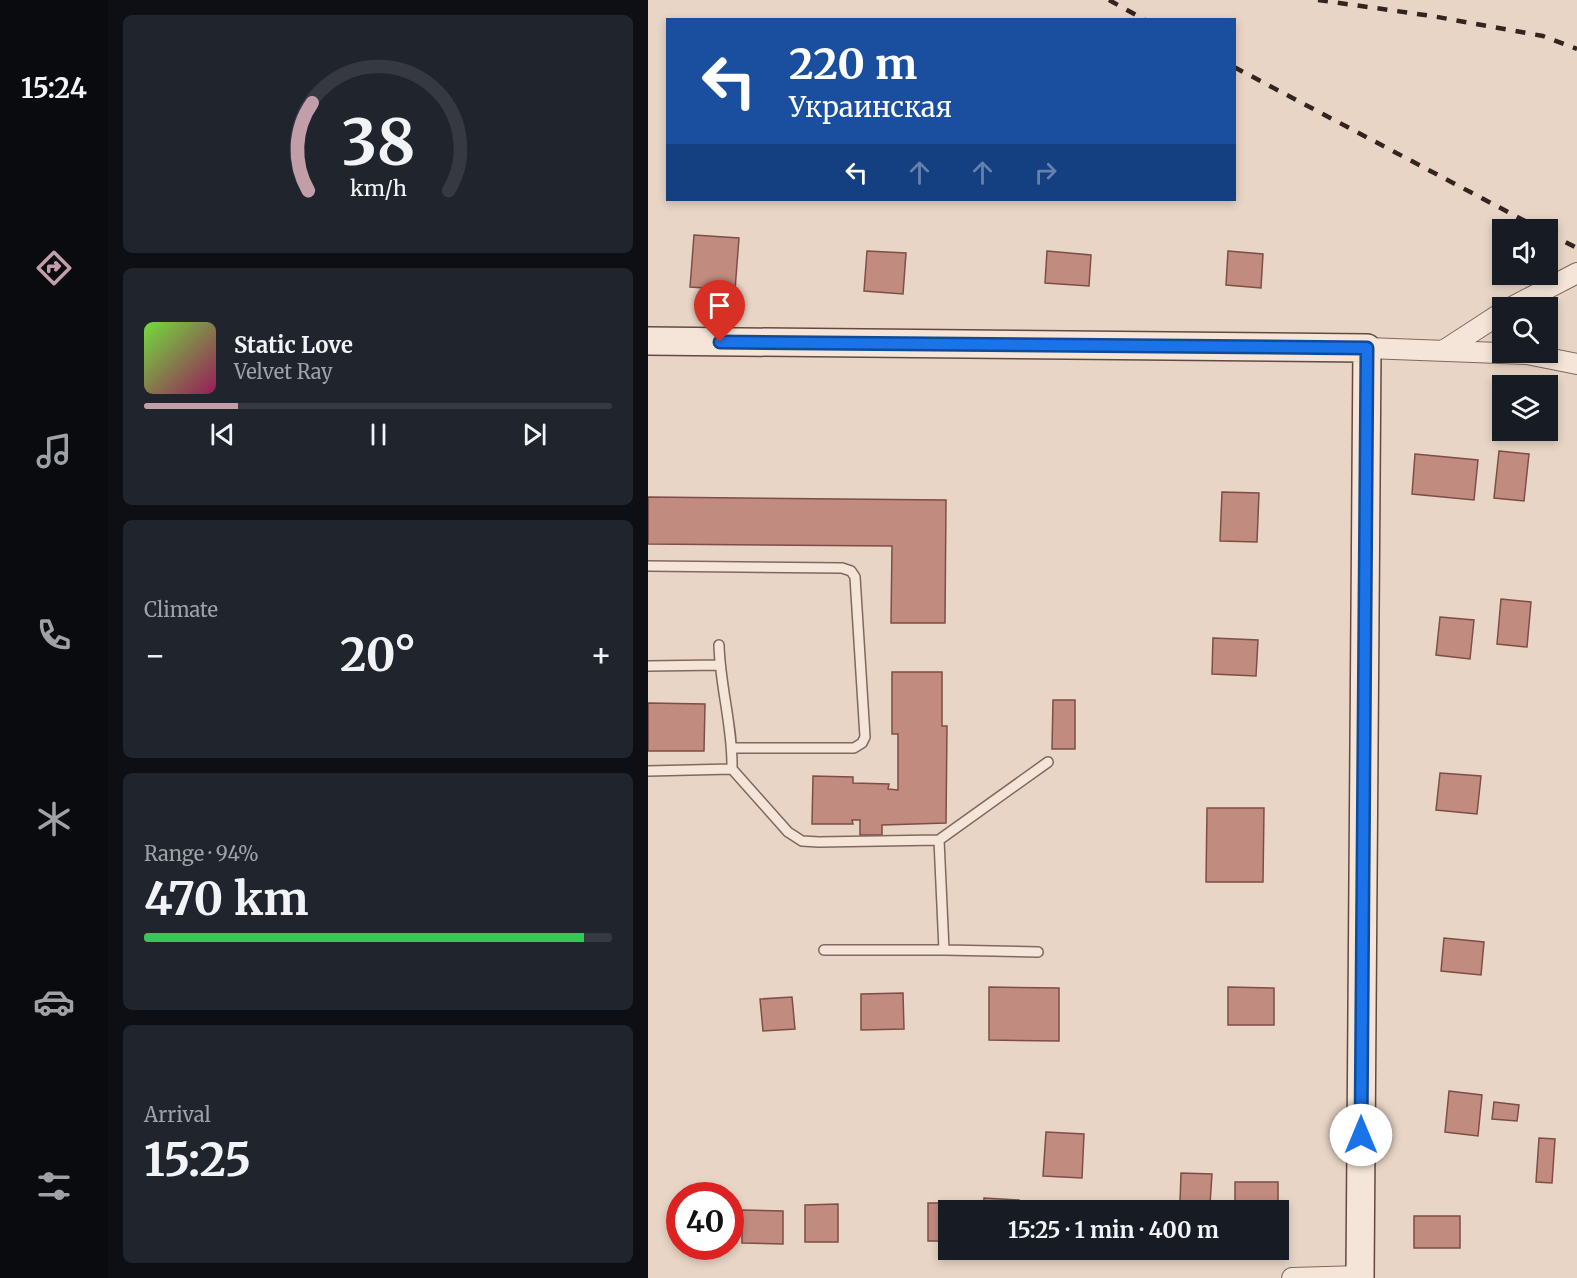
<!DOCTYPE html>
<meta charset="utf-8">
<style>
:root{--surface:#171b24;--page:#20242c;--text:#f1f3f6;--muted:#9ea1a6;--line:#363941;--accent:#c29ea9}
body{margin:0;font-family:Merriweather,serif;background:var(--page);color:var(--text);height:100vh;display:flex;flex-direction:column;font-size:22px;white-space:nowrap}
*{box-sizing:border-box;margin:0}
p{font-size:20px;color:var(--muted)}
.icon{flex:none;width:33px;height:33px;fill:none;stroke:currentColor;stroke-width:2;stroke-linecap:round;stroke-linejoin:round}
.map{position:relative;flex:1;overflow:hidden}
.side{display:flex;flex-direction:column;gap:15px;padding:15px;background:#0d0f14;width:540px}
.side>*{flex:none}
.hud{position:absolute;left:18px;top:18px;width:570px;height:183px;border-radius:0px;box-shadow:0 3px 9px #0003;background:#1a4fa0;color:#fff;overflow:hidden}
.controls{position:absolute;left:844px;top:219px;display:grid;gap:12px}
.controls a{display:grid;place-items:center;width:66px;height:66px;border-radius:0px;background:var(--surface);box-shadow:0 3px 9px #0003;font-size:30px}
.speed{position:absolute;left:18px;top:1182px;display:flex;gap:12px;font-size:30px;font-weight:700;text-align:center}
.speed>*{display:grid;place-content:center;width:78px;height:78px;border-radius:50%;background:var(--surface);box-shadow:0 3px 9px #0003;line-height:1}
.speed .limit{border:9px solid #d22;background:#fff;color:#111}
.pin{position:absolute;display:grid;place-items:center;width:51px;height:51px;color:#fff;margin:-62px -26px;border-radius:50% 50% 50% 0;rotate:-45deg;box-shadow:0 0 6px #0007}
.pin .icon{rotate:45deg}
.me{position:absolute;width:66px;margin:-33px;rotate:0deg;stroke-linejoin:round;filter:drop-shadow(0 0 4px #0008)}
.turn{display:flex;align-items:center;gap:21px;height:126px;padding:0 24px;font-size:27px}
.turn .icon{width:78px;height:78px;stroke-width:2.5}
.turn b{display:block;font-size:42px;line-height:51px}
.lanes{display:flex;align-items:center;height:57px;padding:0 24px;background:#0003;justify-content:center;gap:30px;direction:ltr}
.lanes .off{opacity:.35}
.big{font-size:45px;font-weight:700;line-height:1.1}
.side .tile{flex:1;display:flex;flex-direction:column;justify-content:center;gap:9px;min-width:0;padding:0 21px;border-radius:9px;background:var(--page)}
.side .dial{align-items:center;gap:0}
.dial svg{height:156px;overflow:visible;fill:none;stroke:var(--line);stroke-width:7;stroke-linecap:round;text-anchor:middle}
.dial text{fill:var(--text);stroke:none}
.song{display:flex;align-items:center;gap:18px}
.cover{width:72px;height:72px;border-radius:9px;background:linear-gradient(135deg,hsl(100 70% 55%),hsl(330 70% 35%))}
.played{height:6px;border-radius:3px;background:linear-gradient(90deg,var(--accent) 20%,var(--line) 20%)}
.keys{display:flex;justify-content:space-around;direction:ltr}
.heat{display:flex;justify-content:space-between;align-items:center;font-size:33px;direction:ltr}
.charge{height:9px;border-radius:4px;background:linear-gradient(90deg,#34c759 94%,var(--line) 0)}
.trip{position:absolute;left:290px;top:1200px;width:351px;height:60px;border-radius:0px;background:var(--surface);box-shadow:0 3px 9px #0003;font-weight:700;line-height:60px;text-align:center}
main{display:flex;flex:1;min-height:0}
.tabs{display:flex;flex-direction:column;width:108px;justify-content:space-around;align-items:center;background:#090b0e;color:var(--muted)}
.tabs .icon{width:42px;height:42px}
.tabs .on{color:var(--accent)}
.tabs b{font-size:27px;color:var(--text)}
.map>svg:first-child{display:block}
.building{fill:#c28b80;stroke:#7e4e46;stroke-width:1.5}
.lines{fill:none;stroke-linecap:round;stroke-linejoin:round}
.lane-casing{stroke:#81685e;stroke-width:12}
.street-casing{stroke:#81685e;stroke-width:22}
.secondary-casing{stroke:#634941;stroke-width:30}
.lane{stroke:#f4e5d8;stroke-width:9}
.street{stroke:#f4e5d8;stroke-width:20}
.secondary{stroke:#f4e5d8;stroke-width:27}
.rail{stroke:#332420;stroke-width:4.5;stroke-dasharray:10 10;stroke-linecap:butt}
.route-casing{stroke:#114b97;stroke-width:15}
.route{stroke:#1a73e8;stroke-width:10}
</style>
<main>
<nav class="tabs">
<b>15:24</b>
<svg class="icon on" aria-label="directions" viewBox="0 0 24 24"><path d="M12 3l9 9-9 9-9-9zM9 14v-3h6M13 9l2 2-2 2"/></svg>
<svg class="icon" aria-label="music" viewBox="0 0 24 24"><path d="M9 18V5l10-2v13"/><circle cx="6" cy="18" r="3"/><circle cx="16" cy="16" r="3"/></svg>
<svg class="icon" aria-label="phone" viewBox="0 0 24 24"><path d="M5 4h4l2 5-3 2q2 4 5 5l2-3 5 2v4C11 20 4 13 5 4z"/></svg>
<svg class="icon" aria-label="climate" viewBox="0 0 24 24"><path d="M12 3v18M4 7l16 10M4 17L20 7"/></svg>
<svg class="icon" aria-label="car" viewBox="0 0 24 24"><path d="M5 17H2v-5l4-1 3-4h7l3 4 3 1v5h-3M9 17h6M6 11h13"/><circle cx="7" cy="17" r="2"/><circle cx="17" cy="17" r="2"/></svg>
<svg class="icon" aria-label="filters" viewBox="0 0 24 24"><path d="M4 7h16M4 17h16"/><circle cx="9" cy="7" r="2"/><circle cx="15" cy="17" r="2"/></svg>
</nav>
<section class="side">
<div class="tile dial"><svg viewBox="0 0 100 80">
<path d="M14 69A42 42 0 1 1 86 69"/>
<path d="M14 69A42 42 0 0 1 16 24" stroke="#c29ea9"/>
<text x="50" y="56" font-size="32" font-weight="700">38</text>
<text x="50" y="72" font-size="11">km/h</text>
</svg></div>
<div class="tile">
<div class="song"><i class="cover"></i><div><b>Static Love</b><p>Velvet Ray</p></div></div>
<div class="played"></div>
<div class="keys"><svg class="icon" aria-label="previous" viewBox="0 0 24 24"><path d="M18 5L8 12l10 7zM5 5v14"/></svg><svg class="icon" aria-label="pause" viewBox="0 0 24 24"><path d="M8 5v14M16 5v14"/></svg><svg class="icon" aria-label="next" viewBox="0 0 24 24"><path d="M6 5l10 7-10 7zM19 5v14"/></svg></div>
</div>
<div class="tile"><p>Climate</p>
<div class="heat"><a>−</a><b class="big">20°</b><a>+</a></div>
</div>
<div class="tile"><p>Range · 94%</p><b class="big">470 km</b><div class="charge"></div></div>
<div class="tile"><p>Arrival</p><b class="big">15:25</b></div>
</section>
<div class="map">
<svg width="929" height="1278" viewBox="0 0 929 1278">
<rect width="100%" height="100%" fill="#e8d5c6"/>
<path class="building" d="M46,235L91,238L87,290L42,287Z
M219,251L258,253L255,294L216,291Z
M399,251L443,255L441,286L397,283Z
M580,251L615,254L613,288L578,285Z
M851,451L881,454L876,501L846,498Z
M767,454L830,460L826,500L764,494Z
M574,492L611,493L609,542L572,541Z
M0,497L298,500L297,623H243L244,546L0,544Z
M853,599L883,602L879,647L849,644Z
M792,617L826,620L822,659L788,655Z
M565,638L610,640L608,676L564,674Z
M244,672H294V726H299L298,823L234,825V835H212V820H204L205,824H164L165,776L205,777V783L241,784L240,789L250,790V734H244Z
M405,700H427V749H404Z
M0,703L57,704L56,751H0Z
M792,773L833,776L829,814L788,810Z
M559,808H616L615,882H558Z
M796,938L836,942L833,975L793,971Z
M341,987L411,988V1041L341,1040Z
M580,987L626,988V1025H580Z
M255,993L256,1029L213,1030V994Z
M144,997L147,1029L115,1031L112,999Z
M801,1091L834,1095L830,1136L797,1132Z
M846,1102L871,1105L869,1121L844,1119Z
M398,1132L436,1134L434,1178L395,1176Z
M891,1138L907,1139L904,1183L888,1182Z
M533,1173L564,1174L562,1204L532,1203Z
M587,1182H630V1210H587Z
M336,1198L371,1200L370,1210H335Z
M280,1203H316V1210H300V1241H280Z
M190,1204V1242H157V1205Z
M94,1210L135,1211V1244L94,1243Z
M766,1216H812V1248H766Z"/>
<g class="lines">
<g class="lane-casing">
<path id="lane" d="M0,566L194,568L203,571L207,577L217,737L214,743L206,748H84
M0,666L72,665
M84,769L140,832L154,841L171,842L291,840L400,762
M0,771L84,769C85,727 72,687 71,645
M176,950H296L291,840
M296,950L390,952"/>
</g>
<g class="street-casing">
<path id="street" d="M862,308L929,273
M719,348L879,354L929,364
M795,351L855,312
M644,1278L712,1276"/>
</g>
<g class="secondary-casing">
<path id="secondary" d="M0,341L719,348L712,1278"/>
</g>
<use href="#lane" class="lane"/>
<use href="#street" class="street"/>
<use href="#secondary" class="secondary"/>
<path class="rail" d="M461,0L497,20
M670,0L784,16L895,36L929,49
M586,67L894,230
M900,233L929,248"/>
</g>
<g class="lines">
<g class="route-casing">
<path id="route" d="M72,342L719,348L713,1135"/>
</g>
<use href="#route" class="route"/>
</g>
</svg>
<div class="controls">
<a><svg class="icon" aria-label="sound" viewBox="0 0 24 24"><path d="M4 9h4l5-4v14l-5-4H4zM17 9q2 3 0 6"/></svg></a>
<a><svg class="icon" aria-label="search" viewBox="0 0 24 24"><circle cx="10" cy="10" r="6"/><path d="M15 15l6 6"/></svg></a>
<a><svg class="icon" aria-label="layers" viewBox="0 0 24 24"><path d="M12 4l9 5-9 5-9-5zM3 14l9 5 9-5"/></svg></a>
</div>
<div class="speed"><div class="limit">40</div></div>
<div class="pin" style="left:72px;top:342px;background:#d93025"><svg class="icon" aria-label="arrive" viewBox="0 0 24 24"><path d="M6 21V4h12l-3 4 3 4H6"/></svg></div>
<svg class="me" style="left:713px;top:1135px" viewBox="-20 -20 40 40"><circle r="19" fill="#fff"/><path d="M0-13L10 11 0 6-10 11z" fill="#1a73e8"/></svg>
<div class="trip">15:25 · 1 min · 400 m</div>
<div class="hud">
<div class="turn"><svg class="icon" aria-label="left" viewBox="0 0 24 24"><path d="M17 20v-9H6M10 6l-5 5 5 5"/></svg><div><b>220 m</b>Украинская</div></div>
<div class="lanes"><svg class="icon" aria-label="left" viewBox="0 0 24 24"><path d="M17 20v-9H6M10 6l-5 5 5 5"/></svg><svg class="icon off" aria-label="ahead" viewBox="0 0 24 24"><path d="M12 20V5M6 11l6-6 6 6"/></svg><svg class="icon off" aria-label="ahead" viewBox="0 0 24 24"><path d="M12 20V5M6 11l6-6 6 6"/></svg><svg class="icon off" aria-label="right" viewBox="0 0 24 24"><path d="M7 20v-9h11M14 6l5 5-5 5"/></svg></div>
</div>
</div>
</main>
